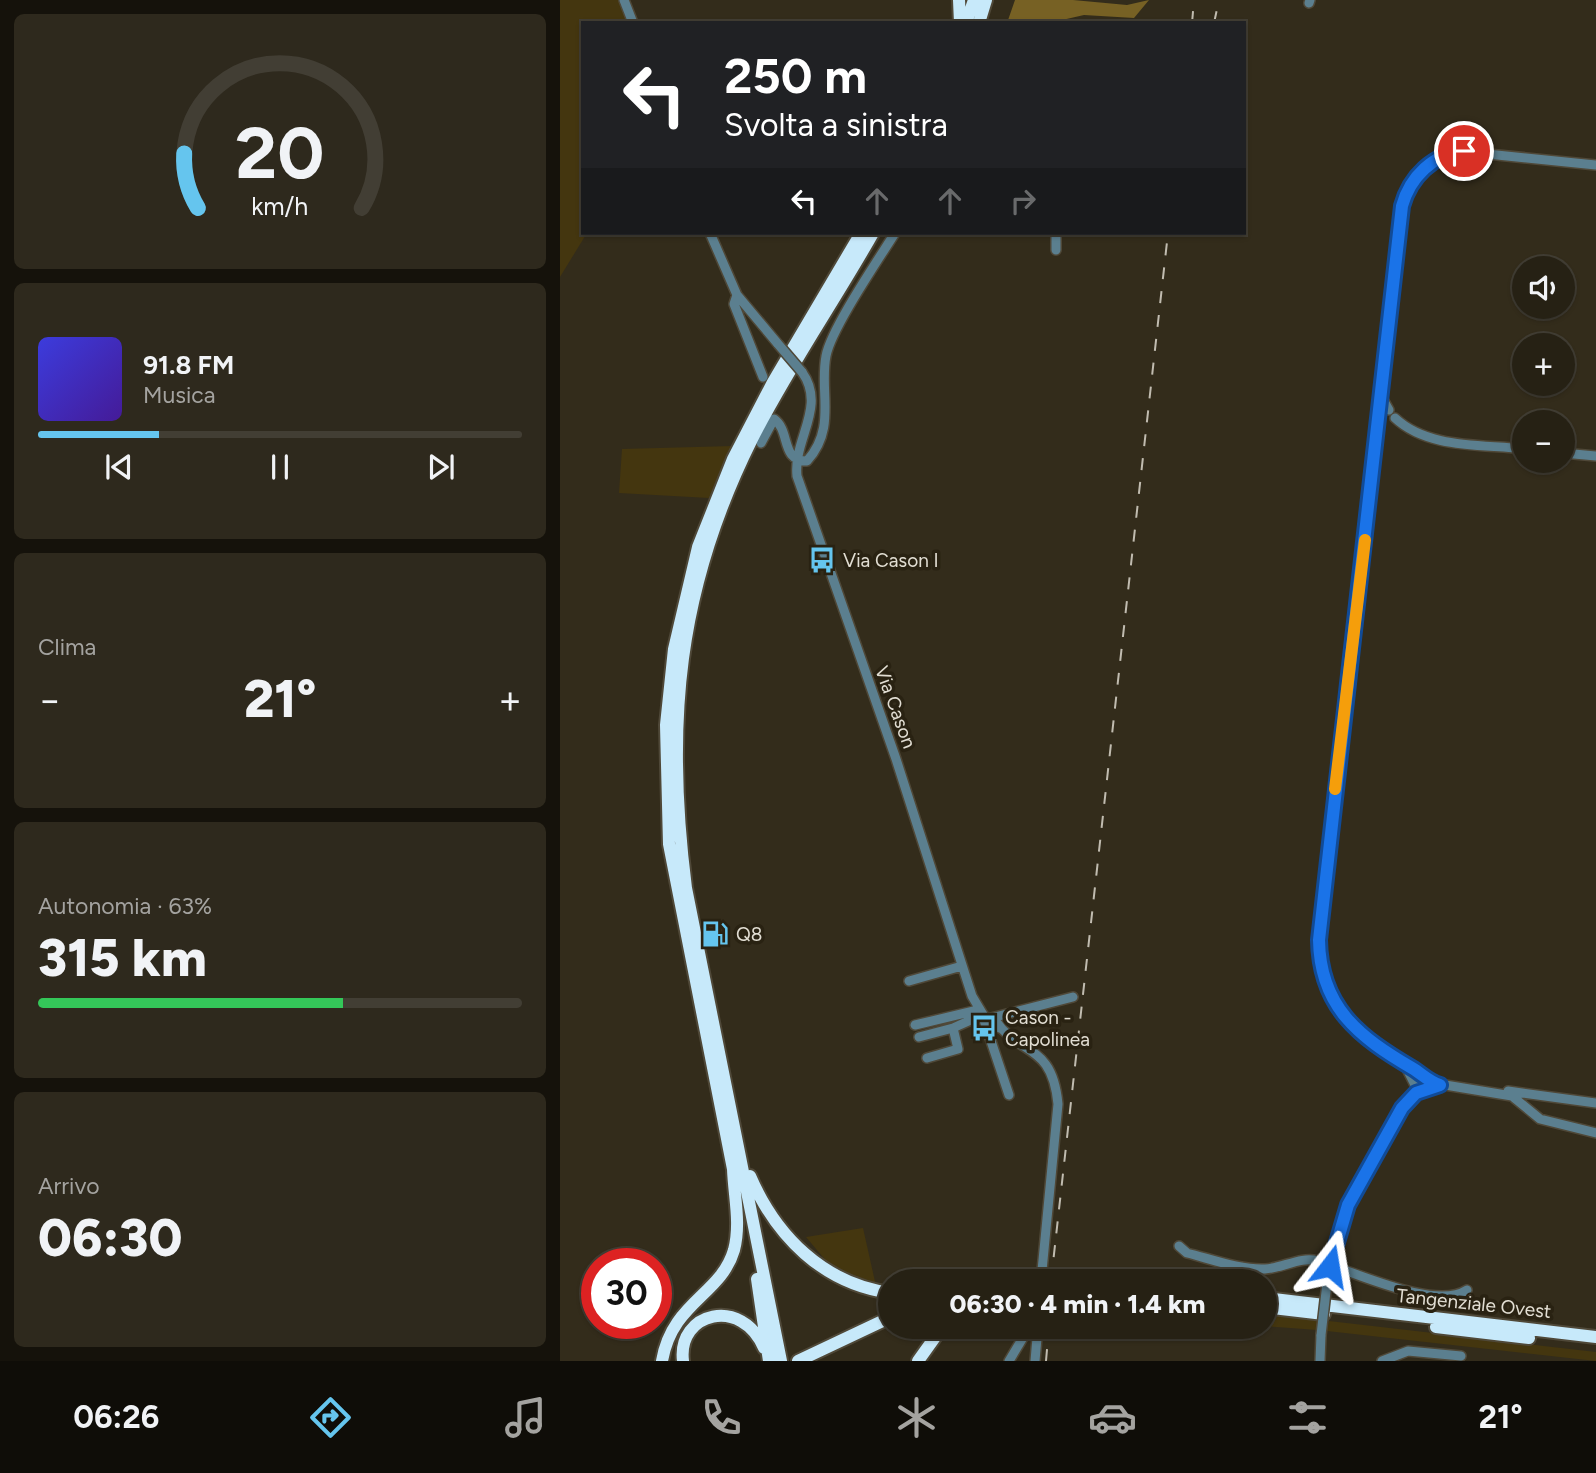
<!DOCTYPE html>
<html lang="it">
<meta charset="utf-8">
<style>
:root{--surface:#262114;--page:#2e291d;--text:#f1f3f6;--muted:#a4a3a0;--line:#423e34;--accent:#65c5ee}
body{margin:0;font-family:Figtree,sans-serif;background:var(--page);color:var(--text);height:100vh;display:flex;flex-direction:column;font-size:26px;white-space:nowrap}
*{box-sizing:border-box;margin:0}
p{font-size:23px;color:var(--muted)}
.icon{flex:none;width:38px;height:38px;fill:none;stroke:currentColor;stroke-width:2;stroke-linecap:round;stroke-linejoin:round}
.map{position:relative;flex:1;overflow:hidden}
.drawer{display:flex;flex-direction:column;gap:14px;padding:14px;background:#15120b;width:560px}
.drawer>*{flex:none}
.banner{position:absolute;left:21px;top:21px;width:665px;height:214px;border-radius:0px;box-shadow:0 2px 5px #0004,0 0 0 2px var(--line);background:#202124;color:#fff;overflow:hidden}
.controls{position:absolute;left:952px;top:256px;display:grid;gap:14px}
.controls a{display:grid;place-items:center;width:63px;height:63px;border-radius:50%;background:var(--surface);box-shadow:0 2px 5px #0004,0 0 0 2px var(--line);font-size:35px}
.speed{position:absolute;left:21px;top:1248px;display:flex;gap:14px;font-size:35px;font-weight:700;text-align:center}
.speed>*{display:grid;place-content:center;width:91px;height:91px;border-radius:50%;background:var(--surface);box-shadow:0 2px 5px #0004,0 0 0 2px var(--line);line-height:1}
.speed .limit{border:10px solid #d22;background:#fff;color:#111}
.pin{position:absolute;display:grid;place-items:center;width:60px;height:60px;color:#fff;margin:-30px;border:4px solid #fff;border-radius:50%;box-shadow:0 2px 7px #0007}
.me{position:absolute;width:77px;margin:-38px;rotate:14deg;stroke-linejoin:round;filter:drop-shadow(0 0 5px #0008)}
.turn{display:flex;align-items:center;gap:24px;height:147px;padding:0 28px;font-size:32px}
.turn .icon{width:91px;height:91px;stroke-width:2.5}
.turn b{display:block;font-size:49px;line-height:60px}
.lanes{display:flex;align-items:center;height:66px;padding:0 28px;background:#0003;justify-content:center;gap:35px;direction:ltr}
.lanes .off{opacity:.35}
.big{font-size:52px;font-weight:800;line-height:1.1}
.drawer .widget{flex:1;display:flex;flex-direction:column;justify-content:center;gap:10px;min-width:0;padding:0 24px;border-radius:10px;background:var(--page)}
.drawer .dial{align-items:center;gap:0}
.dial svg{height:182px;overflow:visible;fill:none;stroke:var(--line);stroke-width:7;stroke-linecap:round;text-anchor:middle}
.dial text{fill:var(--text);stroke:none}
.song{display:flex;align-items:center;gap:21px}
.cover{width:84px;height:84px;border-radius:10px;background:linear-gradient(135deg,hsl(240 70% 55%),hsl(260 70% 35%))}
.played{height:7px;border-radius:4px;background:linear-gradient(90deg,var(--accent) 25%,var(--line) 25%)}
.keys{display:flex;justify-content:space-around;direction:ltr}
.heat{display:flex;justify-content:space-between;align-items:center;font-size:38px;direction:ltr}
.charge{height:10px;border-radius:5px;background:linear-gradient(90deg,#34c759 63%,var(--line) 0)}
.trip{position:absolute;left:318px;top:1269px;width:399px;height:70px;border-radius:35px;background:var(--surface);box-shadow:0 2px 5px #0004,0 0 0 2px var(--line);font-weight:800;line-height:70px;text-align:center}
.tabs{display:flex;height:112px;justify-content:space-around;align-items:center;background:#0f0d08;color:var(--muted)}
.tabs .icon{width:49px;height:49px}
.tabs .current{color:var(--accent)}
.tabs b{font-size:32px;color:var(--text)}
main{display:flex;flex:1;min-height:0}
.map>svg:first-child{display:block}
.green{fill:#44360f}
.forest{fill:#776124}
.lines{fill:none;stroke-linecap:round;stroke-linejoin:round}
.minor-casing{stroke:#4f4838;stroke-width:12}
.highway-casing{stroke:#4f4838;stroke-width:16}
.minor{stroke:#5b7f8f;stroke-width:9}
.highway{stroke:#c7e9fa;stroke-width:12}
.rail{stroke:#c1bcb0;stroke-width:2;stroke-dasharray:12 12;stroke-linecap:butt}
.minor-bridge-casing{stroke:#4f4838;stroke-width:12;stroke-linecap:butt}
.minor-bridge{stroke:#5b7f8f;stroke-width:9}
.route-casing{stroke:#114b97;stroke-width:18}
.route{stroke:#1a73e8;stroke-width:12}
.slow{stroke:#f59e0b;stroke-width:12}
.labels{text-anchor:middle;stroke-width:7;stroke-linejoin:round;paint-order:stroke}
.poi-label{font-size:19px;fill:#e2ded3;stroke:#292212;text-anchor:start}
.street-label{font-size:19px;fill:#e2ded3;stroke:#292212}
</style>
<main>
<section class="drawer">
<div class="widget dial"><svg viewBox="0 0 100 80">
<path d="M14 69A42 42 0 1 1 86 69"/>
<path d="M14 69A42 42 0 0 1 8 45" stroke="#65c5ee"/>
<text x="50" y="56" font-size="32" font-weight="700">20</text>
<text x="50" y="72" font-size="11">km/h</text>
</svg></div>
<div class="widget">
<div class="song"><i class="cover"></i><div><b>91.8 FM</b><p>Musica</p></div></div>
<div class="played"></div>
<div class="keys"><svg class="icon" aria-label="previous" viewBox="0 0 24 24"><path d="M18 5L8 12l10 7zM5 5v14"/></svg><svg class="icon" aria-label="pause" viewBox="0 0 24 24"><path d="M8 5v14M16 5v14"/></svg><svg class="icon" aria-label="next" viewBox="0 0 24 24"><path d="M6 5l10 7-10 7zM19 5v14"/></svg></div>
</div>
<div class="widget"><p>Clima</p>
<div class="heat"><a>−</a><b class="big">21°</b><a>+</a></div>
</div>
<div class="widget"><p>Autonomia · 63%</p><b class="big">315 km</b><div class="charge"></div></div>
<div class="widget"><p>Arrivo</p><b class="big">06:30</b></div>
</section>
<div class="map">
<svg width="1036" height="1361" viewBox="0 0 1036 1361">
<rect width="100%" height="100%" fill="#332c1b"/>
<path class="green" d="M0,0H59L68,23H23V233H27L0,277Z
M173,446L149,498L59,493L62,449Z
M303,1228L316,1286L272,1268L246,1237Z
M705,1314L758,1320L757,1330L705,1326Z
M769,1321L1036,1352V1361L767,1331Z"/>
<path class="forest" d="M455,0H513L567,5L589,0L574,18L524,15L489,23H447Z"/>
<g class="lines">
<g class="minor-casing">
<path id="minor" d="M64,0L73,23
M749,3L750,0
M1036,165L898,151L864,169L844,198L759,940L763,972L776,1004L808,1042L873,1083L952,1096L980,1119L1036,1133
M150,233L177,295L218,344
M496,233V250
M177,295L174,304L203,377
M242,372C267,407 233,439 237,476L336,759L412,996L428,1023L440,1028
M821,396L829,410
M835,418C868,449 922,444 964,449
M201,443L214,419C231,431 220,461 247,461C277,428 259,392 266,356C271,329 318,260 335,233
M1003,453L1036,456
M349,981L402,966
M425,1017L435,1020C460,1057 492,1042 498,1104L481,1281
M431,1018L513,997
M424,1020L449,1095
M355,1025L418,1010
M359,1037L393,1028
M367,1058L398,1049L393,1028L422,1015
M845,1065L855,1085L865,1088
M948,1091L1036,1103
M619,1246L627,1253C651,1259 680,1270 705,1269C723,1268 741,1256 758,1261C793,1271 875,1311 907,1290
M767,1283L776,1238L796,1190L847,1100L861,1090L877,1085
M449,1361L470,1326
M475,1361L478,1326
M760,1361L761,1335
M822,1361L848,1351L901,1356"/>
</g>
<g class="highway-casing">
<path id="highway" d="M399,0L400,23
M406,23L414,0
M419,23L426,0
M190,1176C216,1236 263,1284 331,1293
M197,1279L209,1361
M501,1281H515
M705,1298L1036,1337
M705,1307L764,1314
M876,1327L969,1338
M102,1361C112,1302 161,1295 174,1250C181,1223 174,1197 173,1169L109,844L106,725L114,649L138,547L173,459L213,382L301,233
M123,1361C117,1312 182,1296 204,1348
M221,1361L126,888C105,724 117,589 192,439C228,368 274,302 313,233
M238,1361L331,1317
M358,1361L383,1326"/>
</g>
<use href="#minor" class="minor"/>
<use href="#highway" class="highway"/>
<path class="rail" d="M632,23L634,0
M654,23L659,0
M491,1281L608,233
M486,1361L489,1326"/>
<g class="minor-bridge-casing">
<path id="minor-bridge" d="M218,344L242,372
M761,1335L767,1283"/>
</g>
<use href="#minor-bridge" class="minor-bridge"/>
</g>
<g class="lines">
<g class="route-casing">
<path id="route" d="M770,1266L788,1205L842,1108L856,1093L880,1085C869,1082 862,1074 852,1068C799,1037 760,1007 759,940L842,206C850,177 873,154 904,151"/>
</g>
<use href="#route" class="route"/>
<path class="slow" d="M775,789L805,540"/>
</g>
<defs>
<g id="bus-bare" transform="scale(2.1)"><path d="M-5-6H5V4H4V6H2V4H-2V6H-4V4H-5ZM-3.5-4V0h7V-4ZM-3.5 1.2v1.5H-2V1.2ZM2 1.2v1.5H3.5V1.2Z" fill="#65c5ee" stroke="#292212" stroke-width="2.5" paint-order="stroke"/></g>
<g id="fuel-bare" transform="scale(2.1)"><path d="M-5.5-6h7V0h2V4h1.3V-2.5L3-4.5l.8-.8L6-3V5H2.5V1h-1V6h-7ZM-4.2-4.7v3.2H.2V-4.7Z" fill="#65c5ee" stroke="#292212" stroke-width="2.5" paint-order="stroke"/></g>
</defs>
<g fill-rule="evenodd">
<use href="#bus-bare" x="262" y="560"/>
<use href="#fuel-bare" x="155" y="934"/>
<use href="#bus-bare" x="424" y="1028"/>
</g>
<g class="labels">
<g class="poi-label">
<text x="283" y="567">Via Cason I</text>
<text x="176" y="941">Q8</text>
<text x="445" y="1024">Cason -<tspan x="445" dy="22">Capolinea</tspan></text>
</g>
<g class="street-label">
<text transform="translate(336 707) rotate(70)" y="7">Via Cason</text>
<text transform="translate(914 1303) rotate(6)" y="7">Tangenziale Ovest</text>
</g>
</g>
</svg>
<div class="controls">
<a><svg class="icon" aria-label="sound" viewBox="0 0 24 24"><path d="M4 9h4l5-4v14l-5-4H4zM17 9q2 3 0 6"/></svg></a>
<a>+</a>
<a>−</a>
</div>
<div class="speed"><div class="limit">30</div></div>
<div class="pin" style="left:904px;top:151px;background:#d93025"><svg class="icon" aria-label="arrive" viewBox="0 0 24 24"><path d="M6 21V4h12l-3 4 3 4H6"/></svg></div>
<svg class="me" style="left:770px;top:1266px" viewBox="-20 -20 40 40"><path d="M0-17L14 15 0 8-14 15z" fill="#1a73e8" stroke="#fff" stroke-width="4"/></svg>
<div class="trip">06:30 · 4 min · 1.4 km</div>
<div class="banner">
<div class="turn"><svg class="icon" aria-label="left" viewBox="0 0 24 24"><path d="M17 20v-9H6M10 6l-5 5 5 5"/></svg><div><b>250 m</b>Svolta a sinistra</div></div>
<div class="lanes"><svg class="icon" aria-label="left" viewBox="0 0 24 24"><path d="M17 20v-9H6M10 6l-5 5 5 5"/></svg><svg class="icon off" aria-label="ahead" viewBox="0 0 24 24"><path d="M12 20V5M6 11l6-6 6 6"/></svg><svg class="icon off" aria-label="ahead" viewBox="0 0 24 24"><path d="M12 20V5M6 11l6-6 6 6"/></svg><svg class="icon off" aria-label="right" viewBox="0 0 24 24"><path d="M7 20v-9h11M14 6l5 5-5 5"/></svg></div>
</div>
</div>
</main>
<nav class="tabs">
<b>06:26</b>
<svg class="icon current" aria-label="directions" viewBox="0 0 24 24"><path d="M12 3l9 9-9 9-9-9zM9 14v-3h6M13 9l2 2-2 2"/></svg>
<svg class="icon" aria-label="music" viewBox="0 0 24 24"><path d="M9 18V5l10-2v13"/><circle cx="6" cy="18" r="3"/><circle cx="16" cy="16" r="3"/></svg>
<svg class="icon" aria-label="phone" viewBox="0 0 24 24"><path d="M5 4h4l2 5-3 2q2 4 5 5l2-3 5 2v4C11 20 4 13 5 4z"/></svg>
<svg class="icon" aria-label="climate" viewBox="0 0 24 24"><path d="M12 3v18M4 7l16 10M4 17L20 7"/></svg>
<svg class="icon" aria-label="car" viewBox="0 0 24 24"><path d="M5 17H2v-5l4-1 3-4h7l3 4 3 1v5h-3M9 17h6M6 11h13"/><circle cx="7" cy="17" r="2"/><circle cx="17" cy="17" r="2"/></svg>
<svg class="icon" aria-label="filters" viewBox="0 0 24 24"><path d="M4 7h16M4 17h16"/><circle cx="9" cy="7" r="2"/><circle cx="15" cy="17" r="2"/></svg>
<b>21°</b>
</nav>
